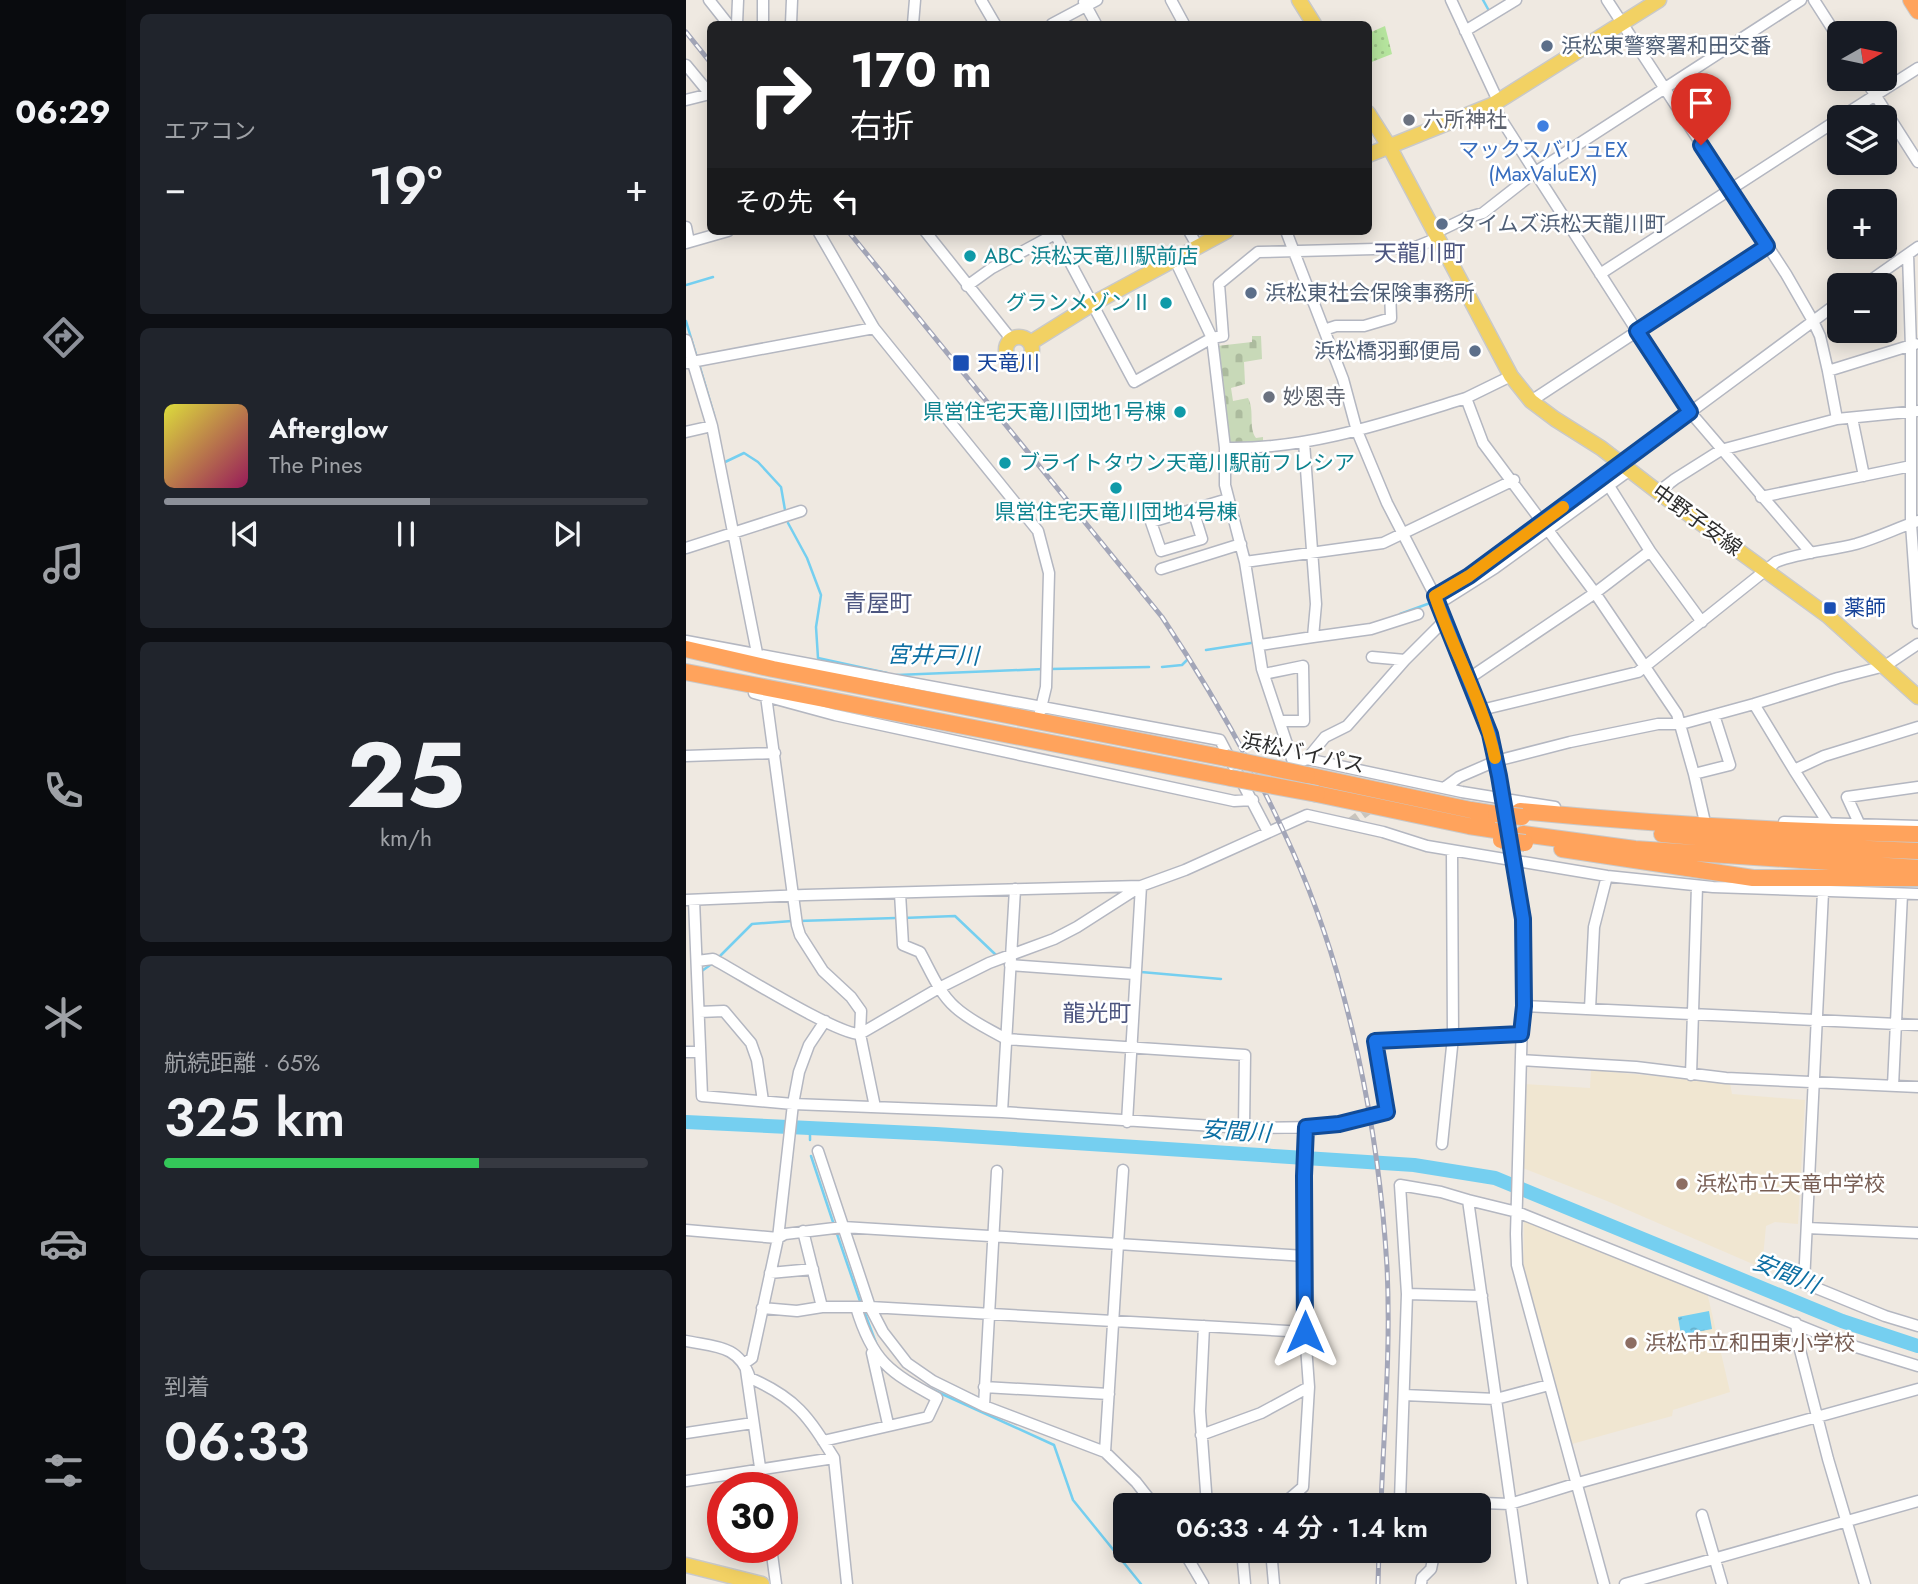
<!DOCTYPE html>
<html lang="ja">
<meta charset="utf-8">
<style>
:root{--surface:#171b24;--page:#20242c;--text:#f1f3f6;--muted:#9ea1a6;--line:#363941;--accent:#8c9099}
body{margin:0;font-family:Jost,"Noto Sans JP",sans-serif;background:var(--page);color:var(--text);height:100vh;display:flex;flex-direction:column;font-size:26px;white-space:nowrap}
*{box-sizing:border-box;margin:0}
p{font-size:23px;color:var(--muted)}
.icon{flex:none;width:38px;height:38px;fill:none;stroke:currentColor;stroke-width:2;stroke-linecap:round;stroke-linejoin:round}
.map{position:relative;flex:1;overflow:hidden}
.sheet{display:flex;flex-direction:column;gap:14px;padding:14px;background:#0d0f14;width:560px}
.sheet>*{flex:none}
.banner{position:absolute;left:21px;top:21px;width:665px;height:214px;border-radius:10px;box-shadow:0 4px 18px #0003;background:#202124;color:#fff;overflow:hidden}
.needle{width:46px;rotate:81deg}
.controls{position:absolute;left:1141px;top:21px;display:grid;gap:14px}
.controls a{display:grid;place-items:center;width:70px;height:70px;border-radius:10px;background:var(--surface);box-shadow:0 4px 18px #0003;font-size:35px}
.speed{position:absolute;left:21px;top:1472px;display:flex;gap:14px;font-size:35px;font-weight:700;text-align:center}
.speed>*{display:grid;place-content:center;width:91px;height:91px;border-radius:50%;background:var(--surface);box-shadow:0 4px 18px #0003;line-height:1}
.speed .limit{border:10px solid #d22;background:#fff;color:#111}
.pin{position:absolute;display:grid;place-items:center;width:60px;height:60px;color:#fff;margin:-72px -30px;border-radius:50% 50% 50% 0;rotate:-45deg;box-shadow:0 0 7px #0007}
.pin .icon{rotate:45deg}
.me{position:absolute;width:77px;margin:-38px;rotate:0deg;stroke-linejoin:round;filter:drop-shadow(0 0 5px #0008)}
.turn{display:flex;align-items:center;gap:24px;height:147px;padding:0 28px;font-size:32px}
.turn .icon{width:91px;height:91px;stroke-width:2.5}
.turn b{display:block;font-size:49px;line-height:60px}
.then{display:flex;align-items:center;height:66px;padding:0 28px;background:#0003;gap:14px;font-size:26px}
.big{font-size:52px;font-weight:600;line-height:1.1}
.sheet .tile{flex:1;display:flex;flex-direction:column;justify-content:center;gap:10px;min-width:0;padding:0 24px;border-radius:10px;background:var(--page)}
.sheet .dial{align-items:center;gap:0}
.dial b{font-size:91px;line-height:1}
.song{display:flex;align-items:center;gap:21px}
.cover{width:84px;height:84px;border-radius:10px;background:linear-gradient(135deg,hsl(60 70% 55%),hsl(330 70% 35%))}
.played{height:7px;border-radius:4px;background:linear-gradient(90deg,var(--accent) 55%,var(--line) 55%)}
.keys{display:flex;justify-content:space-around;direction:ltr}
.heat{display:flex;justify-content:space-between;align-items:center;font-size:38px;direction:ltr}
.charge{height:10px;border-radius:5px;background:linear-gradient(90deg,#34c759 65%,var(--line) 0)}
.trip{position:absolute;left:427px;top:1493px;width:378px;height:70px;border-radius:10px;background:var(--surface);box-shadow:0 4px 18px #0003;font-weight:600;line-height:70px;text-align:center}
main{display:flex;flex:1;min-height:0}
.tabs{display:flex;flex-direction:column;width:126px;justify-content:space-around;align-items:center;background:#090b0e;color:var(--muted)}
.tabs .icon{width:49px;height:49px}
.tabs .selected{color:var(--accent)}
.tabs b{font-size:32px;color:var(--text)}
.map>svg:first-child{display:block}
.education{fill:#f0e6d1}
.cemetery{fill:url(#cemetery-stones)}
.park{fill:url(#park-dots)}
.water{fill:url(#water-ripples)}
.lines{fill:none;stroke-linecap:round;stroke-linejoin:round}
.stream{stroke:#75cff0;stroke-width:2.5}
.river{stroke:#75cff0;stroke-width:14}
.minor-tunnel{stroke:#c8c4bd;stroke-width:10;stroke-dasharray:10 5;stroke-linecap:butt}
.minor-casing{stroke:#b4b7c1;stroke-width:13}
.major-casing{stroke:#c9c9c9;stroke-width:17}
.highway-casing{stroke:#c9c9c9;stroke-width:18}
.minor{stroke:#fff;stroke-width:10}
.major{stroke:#f2d163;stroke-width:14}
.highway{stroke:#ffa35c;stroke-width:16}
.rail-casing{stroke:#a3a6b8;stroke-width:5}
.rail{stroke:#fff;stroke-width:2.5;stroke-dasharray:8;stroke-linecap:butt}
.highway-bridge-casing{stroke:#c9c9c9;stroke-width:18;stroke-linecap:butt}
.highway-bridge{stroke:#ffa35c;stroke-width:16}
.route-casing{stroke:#114b97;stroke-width:18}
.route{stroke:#1a73e8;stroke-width:12}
.slow{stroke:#f59e0b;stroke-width:12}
.service-dot{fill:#5c6f8a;stroke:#fff;stroke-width:2.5}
.worship-dot{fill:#6b7280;stroke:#fff;stroke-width:2.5}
.shop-dot{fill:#3f7fe0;stroke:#fff;stroke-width:2.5}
.culture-dot{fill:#0f9aa8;stroke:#fff;stroke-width:2.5}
.transit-dot{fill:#1a4fb4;stroke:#fff;stroke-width:2.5}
.education-dot{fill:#8d6e63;stroke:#fff;stroke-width:2.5}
.labels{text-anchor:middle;stroke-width:5;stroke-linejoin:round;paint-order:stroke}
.service-label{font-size:21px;fill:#4e5e75;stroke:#fff;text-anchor:start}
.worship-label{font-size:21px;fill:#5b616d;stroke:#fff;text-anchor:start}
.shop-label{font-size:21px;fill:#366cbe;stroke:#fff}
.culture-label{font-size:21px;fill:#0d838f;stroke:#fff;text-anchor:start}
.transit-label{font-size:21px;fill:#164399;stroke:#fff;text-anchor:start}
.street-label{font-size:21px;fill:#2e2e2e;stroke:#fff}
.education-label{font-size:21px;fill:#785e54;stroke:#fff;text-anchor:start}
.neighbourhood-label{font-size:23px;fill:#4d5680;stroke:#fff}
.water-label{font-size:23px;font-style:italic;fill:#0d6fa3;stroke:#fff}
</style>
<main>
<nav class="tabs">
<b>06:29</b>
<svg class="icon selected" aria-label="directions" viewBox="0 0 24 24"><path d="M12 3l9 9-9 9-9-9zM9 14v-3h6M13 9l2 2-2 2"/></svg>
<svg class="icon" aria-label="music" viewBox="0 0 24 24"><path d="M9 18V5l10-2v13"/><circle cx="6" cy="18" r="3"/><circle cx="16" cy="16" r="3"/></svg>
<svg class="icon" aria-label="phone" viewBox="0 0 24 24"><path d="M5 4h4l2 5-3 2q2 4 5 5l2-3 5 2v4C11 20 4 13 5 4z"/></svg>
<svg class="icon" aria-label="climate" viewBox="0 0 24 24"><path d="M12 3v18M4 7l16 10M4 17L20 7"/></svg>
<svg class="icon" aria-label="car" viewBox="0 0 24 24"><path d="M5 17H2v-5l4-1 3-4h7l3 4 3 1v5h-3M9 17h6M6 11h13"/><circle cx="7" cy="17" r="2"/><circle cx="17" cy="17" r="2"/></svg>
<svg class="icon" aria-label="filters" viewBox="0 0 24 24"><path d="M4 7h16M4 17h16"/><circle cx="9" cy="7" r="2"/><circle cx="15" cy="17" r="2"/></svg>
</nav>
<section class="sheet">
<div class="tile"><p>エアコン</p>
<div class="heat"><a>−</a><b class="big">19°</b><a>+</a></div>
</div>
<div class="tile">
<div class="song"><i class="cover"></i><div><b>Afterglow</b><p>The Pines</p></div></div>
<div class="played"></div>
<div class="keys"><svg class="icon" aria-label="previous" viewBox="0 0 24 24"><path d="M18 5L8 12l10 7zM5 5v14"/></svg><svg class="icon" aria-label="pause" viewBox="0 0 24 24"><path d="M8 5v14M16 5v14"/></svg><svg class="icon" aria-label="next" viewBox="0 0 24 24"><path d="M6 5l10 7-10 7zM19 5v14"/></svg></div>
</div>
<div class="tile dial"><b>25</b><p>km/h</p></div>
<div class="tile"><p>航続距離 · 65%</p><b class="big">325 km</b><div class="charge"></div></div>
<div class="tile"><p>到着</p><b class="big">06:33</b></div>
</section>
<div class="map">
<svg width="1232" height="1584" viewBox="0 0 1232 1584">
<defs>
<pattern id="cemetery-stones" width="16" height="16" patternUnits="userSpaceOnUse" patternTransform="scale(1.75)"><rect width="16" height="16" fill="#c8d9b8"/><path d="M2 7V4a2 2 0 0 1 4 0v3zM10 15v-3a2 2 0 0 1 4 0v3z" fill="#acbb9e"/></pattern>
<pattern id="park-dots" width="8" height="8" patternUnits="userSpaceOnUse" patternTransform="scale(1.75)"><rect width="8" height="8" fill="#b6e59e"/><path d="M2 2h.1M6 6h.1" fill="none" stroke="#9dc588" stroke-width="1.8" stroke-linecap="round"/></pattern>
<pattern id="water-ripples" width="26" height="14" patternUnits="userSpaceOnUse" patternTransform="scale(1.75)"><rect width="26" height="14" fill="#75cff0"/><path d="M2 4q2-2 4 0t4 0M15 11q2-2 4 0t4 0" fill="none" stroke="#66b2ce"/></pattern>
</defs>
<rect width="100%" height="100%" fill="#efe9e1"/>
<path class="education" d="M905,1070L1044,1083L1046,1094L1119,1100L1112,1224L1089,1222L1080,1226L1076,1268L921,1201L837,1168L838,1084L904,1088Z
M838,1219L1021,1292L1044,1392L987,1410L986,1416L886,1444L842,1293L837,1268Z"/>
<path class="cemetery" d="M566,336H575L576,359L558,362L559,384L545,388L547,401L562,398C569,411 562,427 570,438L577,437V443L546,445L541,440L531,346L566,342Z"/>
<path class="park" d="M699,26L706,54L683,63V33Z"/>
<path class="water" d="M1023,1311L1026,1329L995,1335L992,1317Z"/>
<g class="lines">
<path class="stream" d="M797,0L802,9
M0,285L27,277
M0,321L11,358
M13,364L28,415
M37,463L58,453L72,462L95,487L99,510
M102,523L121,558L135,595L130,627L132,658L201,673
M714,614L747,602
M520,650L565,643
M476,667L496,665L501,660
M364,669L463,667
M211,675L358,669
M217,918L269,916L310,955
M112,921L210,918
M32,958L66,924L106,921
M455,972L535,979
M13,973L27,963
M124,1129V1140
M125,1156L148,1225
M150,1231L175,1304
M178,1311L190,1343
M245,1389L368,1445L387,1500L455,1584"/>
<path class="river" d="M0,1122L250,1134L728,1165L809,1178L1156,1321L1232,1346"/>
<path class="minor-tunnel" d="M664,823L690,804"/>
<g class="minor-casing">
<path id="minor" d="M23,0L42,24
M295,0L309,24
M485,0L498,24
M765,0L812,101
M921,0L1100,274L1127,321L1134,336L1142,371
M1128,0L1153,39
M398,2L410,24
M51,24L52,0
M77,24V0
M105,24L106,0
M227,24L229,0
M366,24L411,0
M779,31L830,0
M0,65L24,94
M1179,79L1232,162
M0,100L24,94
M806,105L999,406L1125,553
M1155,117L1232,68
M0,227L3,242
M132,231L188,328L352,531L363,573L360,687L354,712
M239,231L325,339
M503,231L512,247
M600,231L657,379L671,431L701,503L749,596L789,694L804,734L820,819
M749,233L780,218L797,213L848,173L1115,0
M0,243L42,231
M1222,254L1225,348V524L1232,623
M489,260L526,338L539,448V485L559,562L576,669L610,771
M914,274L1153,119
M1178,285L1232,247
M281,286L306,268L369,234L448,382L526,338L537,336L533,284L572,252L727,248L752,238
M638,330L650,326H678L705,318L704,290
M0,340L26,426L71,653
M0,363L188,328
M825,376L780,398L797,443L909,593L991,714L1008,774L1018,818
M845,401L1081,246
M1166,418L1178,476
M1151,419L1142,371L1229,344
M0,432L26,426
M539,448C621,450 702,422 780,398
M923,486L964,551
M972,492L989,479L1035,450L1151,419L1232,411
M1075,497L1225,466
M507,510L516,539L475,551L465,522L542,499
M0,548L115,511
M559,562L697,543L828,480
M475,569L555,544
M749,596L783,576L1153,302
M752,604L809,568L944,470
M627,637L685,629L732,614
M0,641L534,740L582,832
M574,645L627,637L630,604L618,442
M686,657L719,660
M578,674L617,666L618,721H595
M782,679L909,593L964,551L1016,622
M68,693L149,715L548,801L567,800
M80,696L111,925L114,935L137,971L165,997L175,1011L174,1034L189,1107
M1068,704L1108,770
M795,710L952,672L1090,562C1115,552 1143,551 1170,544C1191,538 1211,528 1232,521
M0,756L89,753
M621,759L639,737L661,726L719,660L759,620
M608,765L621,759L776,792L869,807
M1008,774L1044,765L1028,715
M758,788L773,777L810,761L884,742L972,724H995L1068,704L1152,678L1199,666L1232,644
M1098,822L1232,826
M1142,823L1108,770L1138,756L1232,727
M1173,823L1161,797L1232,787
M823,835L837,919L838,950L830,1234L831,1265L918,1584
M1137,892L1118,1283L1199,1316L1232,1326
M214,893L217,945L234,952C244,970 253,993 269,1007C284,1021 303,1029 320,1039L559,1055L558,1128
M0,900L119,895L455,886L499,870L621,815L697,832L741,846L921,876L1027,887L1232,894
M8,900L16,1096L107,1104L316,1112L558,1128L631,1127L701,1112L689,1041L835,1034
M11,961L27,959C55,974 150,1034 174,1034L253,988L303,963L368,939L391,927L455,886
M324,965L449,974
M838,1006L1232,1025
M904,1009L908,927L921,876
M13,1012L38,1011L65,1043L71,1060L77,1101
M0,1052H14
M835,1060L950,1067L1040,1078L1232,1087
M1005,1075L1011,886
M1207,1086L1216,894
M316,1112L329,889
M441,1122L455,886
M756,1144L767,1037L766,851
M132,1151L184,1307L197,1332L221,1363L247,1381L298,1406L419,1452
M437,1170L432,1244L619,1256
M782,1200L755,1192L714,1185L721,1294L714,1500L824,1504L892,1483L1232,1389
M1121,1228L1232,1233
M0,1230L92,1238L99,1234L157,1227L432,1244L419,1452L450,1482L468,1505
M117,1231L136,1307
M84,1273L127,1269
M721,1294L796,1296
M76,1308L111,1311L136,1307H184L619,1332L618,1176L620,1127
M1110,1323L1113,1346L1142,1459L1179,1584
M518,1326L514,1411L521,1505
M0,1341C30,1347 53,1345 64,1378C110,1398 122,1416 148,1458L161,1584
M186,1353L202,1424
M298,1387L423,1394
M718,1395L810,1399L863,1385
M298,1406L311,1171
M0,1433L67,1423
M515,1435L575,1413L623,1387
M137,1441L242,1417L251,1398C203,1372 186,1361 170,1307
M0,1481L148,1458
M77,1488L59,1363L66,1358L92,1238L107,1104L113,1072L123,1045L139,1021
M596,1505L617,1487L623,1387L619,1332
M1016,1515L1036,1584
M85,1547L90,1584
M497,1550L517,1584
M556,1550L559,1584
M585,1550L588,1584
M735,1584L736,1578L745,1569L749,1550
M836,1584L782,1200L831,1212L1154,1342L1232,1366
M939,1584L1232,1501"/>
</g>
<g class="major-casing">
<path id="major" d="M613,0L628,24
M682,113L703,146L825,376L845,401L869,419L915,448L972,492L1142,616L1232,697
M682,155L806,105L973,0
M320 350a13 13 0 1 1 26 0a13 13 0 1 1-26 0Z
M344,343L408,303L541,231
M0,1565L76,1584"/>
</g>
<g class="highway-casing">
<path id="highway" d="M1225,0L1232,11
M0,649L87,669L540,758
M0,672L545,778
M621,775L785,810L810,814
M631,794L783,826L816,831
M834,811C967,824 1099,832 1232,834
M837,834L949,849L1232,868
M976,834L1112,846L1232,851
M876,849L1067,878H1232"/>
</g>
<use href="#minor" class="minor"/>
<use href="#major" class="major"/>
<use href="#highway" class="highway"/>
<g class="rail-casing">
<path id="rail" d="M0,32L24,62
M162,231L476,617C526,692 570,769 607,852C663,977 693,1131 701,1267C705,1347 698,1426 695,1505
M692,1584L693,1550"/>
</g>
<use href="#rail" class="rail"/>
<g class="highway-bridge-casing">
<path id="highway-bridge" d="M540,758L621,775
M545,778L631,794
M810,814L836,817
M815,840L839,843"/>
</g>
<use href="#highway-bridge" class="highway-bridge"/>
</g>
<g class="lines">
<g class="route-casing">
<path id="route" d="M619,1332L618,1176L620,1127L653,1124L701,1112L689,1041L835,1034L838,1006L837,919L813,776L804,734L749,596L783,576L1004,412L951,331L1081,246L1015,145"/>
</g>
<use href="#route" class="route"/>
<path class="slow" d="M809,758C797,701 767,650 749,596L783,576L877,507"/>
</g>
<g class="service-dot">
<circle cx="861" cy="46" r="7"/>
<circle cx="756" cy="224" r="7"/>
<circle cx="565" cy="293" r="7"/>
<circle cx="789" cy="351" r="7"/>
</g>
<g class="worship-dot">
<circle cx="723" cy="120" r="7"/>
<circle cx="583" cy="397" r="7"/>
</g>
<circle class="shop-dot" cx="857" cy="126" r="7"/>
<g class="culture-dot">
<circle cx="284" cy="256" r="7"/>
<circle cx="480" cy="303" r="7"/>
<circle cx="494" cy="412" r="7"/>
<circle cx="319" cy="463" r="7"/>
<circle cx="430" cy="488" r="7"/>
</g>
<g class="transit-dot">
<rect x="266" y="354" width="18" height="18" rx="3.5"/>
<rect x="1137" y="601" width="14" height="14" rx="3.5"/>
</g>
<g class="education-dot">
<circle cx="996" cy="1184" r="7"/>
<circle cx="945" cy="1343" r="7"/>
</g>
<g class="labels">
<g class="service-label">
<text x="875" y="53">浜松東警察署和田交番</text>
<text x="770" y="231">タイムズ浜松天龍川町</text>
<text x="579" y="300">浜松東社会保険事務所</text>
<text x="775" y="358" text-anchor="end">浜松橋羽郵便局</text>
</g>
<g class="worship-label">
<text x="737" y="127">六所神社</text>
<text x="597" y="404">妙恩寺</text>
</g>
<g class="shop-label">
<text x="857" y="157">マックスバリュEX<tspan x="857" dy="24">(MaxValuEX)</tspan></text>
</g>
<g class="culture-label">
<text x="298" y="263">ABC 浜松天竜川駅前店</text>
<text x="466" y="310" text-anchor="end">グランメゾンⅡ</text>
<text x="480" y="419" text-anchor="end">県営住宅天竜川団地１号棟</text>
<text x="333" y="470">ブライトタウン天竜川駅前フレシア</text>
<text x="430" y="519" text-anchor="middle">県営住宅天竜川団地4号棟</text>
</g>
<g class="transit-label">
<text x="291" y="370">天竜川</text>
<text x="1158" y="615">薬師</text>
</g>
<g class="street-label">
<text transform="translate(1011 520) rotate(36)" y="7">中野子安線</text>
<text transform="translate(617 753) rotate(12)" y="7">浜松バイパス</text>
</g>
<g class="education-label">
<text x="1010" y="1191">浜松市立天竜中学校</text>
<text x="959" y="1350">浜松市立和田東小学校</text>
</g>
<g class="neighbourhood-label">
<text x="734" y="261">天龍川町</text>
<text x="192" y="611">青屋町</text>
<text x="411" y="1021">龍光町</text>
</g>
<g class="water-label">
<text transform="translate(247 655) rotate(1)" y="8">宮井戸川</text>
<text transform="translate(550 1131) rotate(4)" y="8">安間川</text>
<text transform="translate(1100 1273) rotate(22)" y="8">安間川</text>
</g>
</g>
</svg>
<div class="controls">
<a><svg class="needle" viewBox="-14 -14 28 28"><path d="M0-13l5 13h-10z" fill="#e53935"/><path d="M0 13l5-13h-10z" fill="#9ea1a6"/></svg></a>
<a><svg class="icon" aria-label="layers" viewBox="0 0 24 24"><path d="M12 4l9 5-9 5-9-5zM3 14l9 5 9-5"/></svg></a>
<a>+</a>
<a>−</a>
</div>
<div class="speed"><div class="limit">30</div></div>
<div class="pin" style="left:1015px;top:145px;background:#d93025"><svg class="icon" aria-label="arrive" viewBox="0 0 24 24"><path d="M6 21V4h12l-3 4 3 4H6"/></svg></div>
<svg class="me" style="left:619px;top:1332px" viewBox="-20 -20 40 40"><path d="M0-17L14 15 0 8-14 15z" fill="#1a73e8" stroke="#fff" stroke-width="4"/></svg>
<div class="trip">06:33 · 4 分 · 1.4 km</div>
<div class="banner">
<div class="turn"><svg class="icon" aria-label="right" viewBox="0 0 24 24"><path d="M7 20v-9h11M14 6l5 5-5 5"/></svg><div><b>170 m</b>右折</div></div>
<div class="then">その先<svg class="icon" aria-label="left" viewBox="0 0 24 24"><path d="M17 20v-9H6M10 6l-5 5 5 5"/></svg></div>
</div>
</div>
</main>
